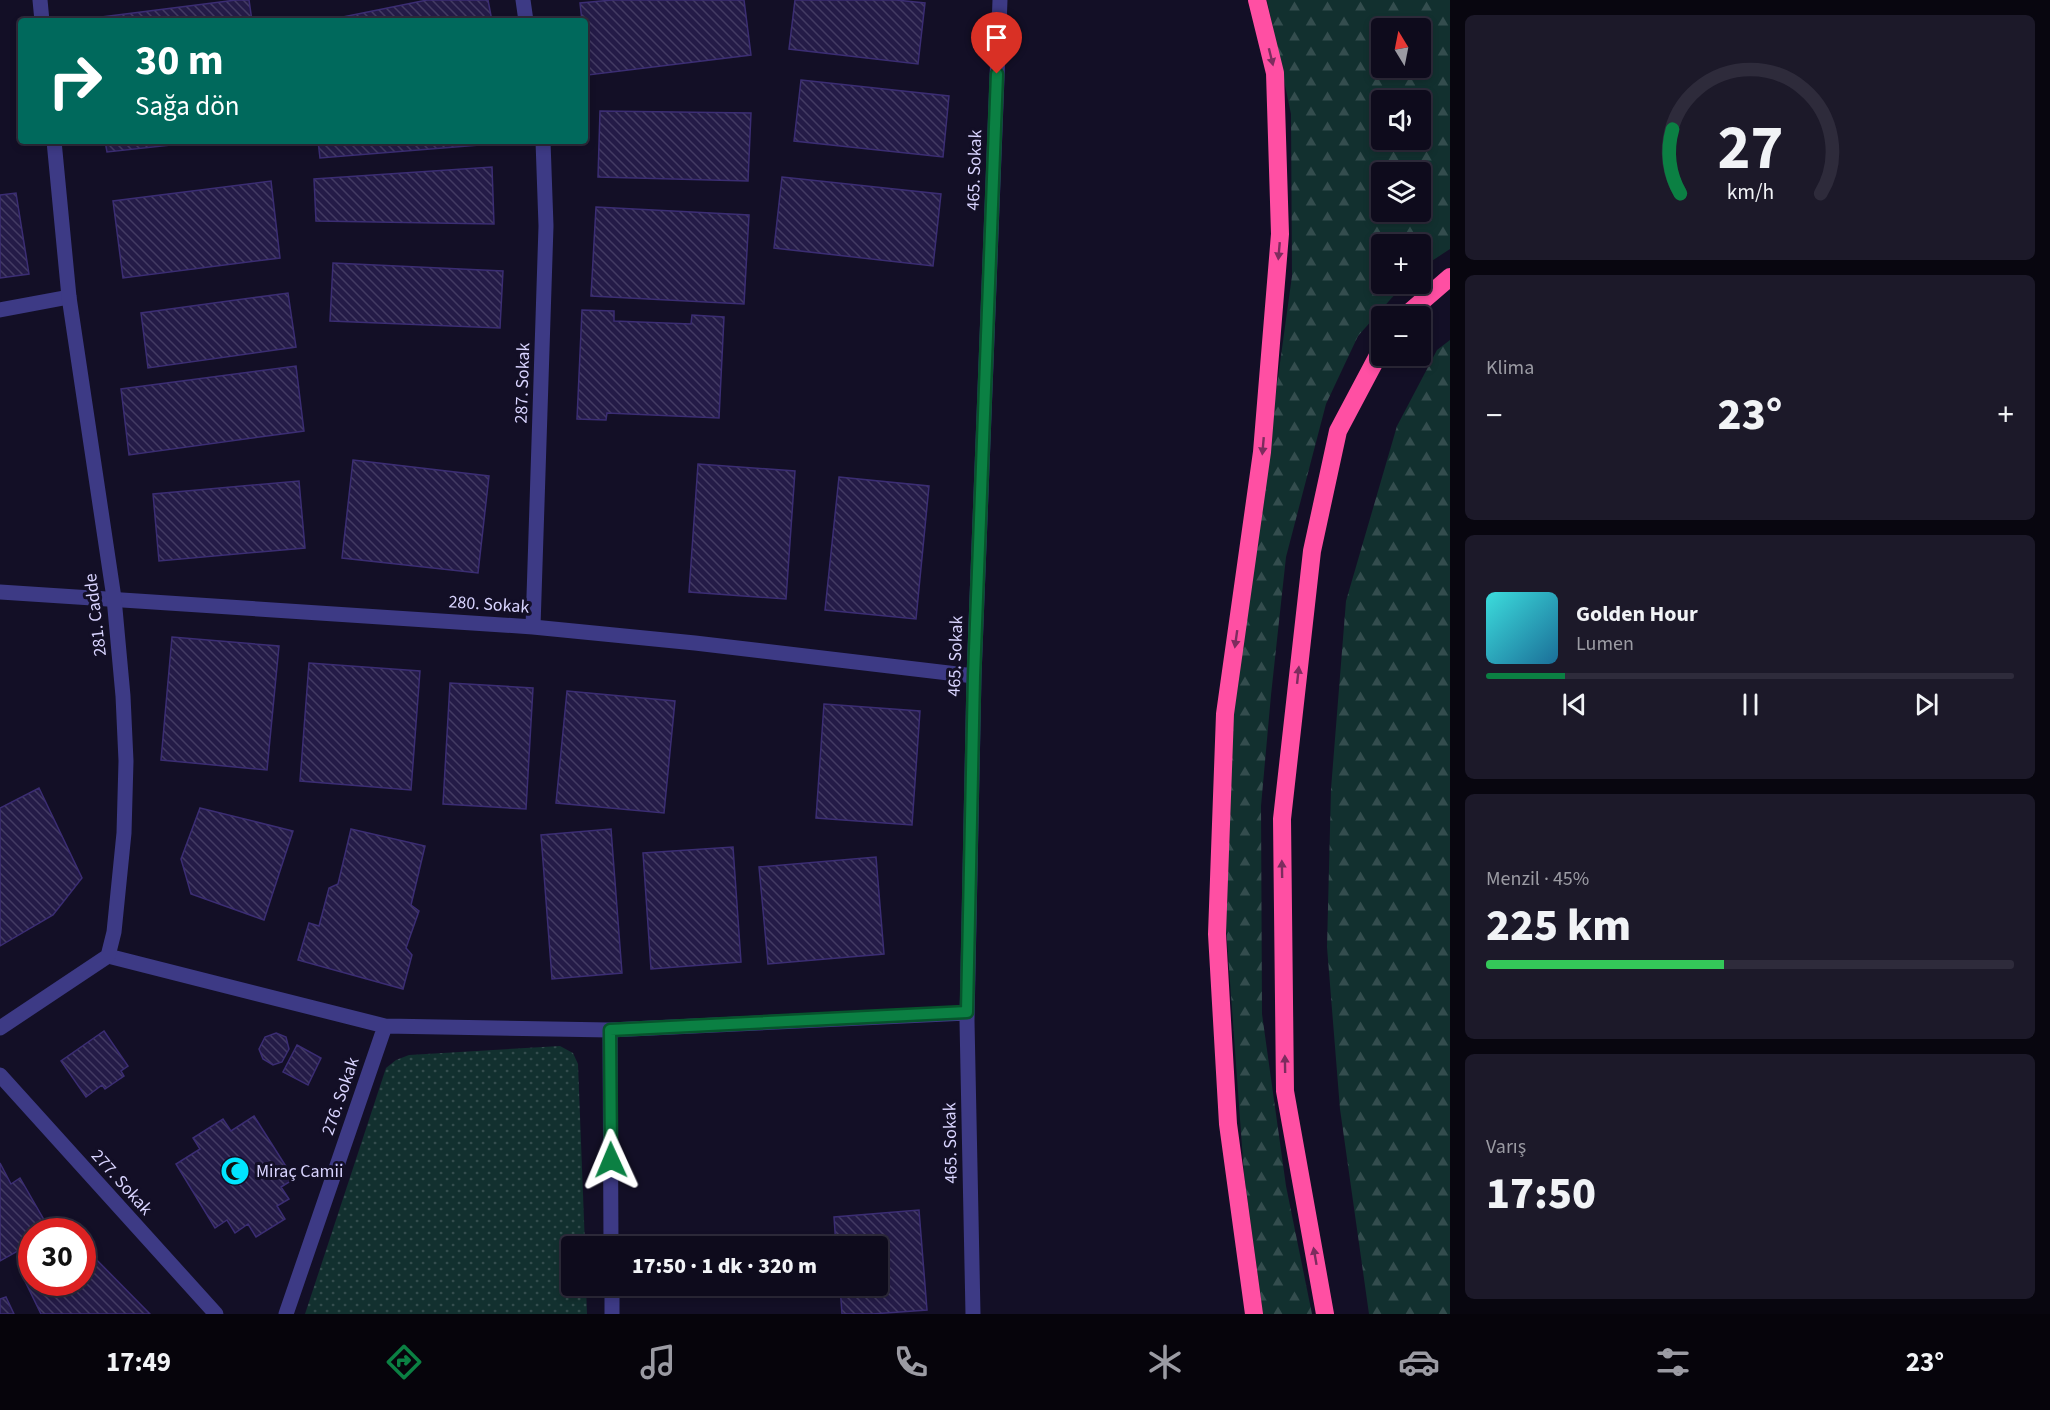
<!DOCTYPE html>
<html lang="tr">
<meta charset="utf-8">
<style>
:root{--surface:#0e0b1c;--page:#1c1929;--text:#f1f3f6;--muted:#9b9ba3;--line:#2e2b3b;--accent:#0b8043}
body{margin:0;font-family:"Source Sans 3",sans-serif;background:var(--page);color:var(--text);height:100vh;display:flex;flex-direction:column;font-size:22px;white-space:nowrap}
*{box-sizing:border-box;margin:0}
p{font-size:20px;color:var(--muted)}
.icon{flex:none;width:33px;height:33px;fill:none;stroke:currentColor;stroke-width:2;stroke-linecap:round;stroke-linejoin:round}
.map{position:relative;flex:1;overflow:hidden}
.drawer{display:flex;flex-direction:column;gap:15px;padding:15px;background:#08060f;width:600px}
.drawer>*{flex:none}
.top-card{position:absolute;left:18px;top:18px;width:570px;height:126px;border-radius:6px;box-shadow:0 3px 9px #0003,0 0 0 2px var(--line);background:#00695c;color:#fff;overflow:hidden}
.needle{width:39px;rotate:350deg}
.tools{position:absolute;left:1371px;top:18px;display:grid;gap:12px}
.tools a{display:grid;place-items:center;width:60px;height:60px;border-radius:6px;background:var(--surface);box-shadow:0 3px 9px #0003,0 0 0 2px var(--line);font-size:30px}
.speed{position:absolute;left:18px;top:1218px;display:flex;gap:12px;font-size:30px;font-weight:700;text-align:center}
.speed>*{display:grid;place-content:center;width:78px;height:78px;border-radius:50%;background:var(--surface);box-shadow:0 3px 9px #0003,0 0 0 2px var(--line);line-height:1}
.speed .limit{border:9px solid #d22;background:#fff;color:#111}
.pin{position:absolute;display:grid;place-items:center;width:51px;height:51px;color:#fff;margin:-62px -26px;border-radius:50% 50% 50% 0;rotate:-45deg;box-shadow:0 0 6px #0007}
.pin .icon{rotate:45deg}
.me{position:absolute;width:66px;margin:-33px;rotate:359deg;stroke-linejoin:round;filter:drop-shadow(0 0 4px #0008)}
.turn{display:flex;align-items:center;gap:21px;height:126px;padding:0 18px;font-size:27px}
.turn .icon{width:78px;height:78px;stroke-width:2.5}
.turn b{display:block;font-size:42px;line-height:51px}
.big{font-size:45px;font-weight:800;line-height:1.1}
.drawer .widget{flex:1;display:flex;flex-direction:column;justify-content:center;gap:9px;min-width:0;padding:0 21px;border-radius:9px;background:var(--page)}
.drawer .dial{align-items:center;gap:0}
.dial svg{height:156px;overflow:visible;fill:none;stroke:var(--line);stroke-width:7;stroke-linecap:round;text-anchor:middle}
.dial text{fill:var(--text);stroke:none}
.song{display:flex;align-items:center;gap:18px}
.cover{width:72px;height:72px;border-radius:9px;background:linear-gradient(135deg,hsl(180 70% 55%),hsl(200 70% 35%))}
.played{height:6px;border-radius:3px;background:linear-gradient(90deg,var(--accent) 15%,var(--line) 15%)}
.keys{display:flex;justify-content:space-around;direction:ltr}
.heat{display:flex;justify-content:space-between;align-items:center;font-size:33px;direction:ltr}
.charge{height:9px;border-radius:4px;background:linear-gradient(90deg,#34c759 45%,var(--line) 0)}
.trip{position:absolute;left:561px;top:1236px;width:327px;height:60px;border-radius:6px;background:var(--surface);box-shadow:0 3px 9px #0003,0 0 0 2px var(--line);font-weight:800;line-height:60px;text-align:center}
.tabs{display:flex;height:96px;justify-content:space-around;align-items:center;background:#06040b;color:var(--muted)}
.tabs .icon{width:42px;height:42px}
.tabs .current{color:var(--accent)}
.tabs b{font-size:27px;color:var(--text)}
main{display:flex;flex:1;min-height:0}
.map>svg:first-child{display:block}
.forest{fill:url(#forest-firs);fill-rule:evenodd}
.park{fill:url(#park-dots)}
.building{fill:url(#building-back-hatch);stroke:#3b2d73;stroke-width:1.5}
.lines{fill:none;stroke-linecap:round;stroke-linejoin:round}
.minor{stroke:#3d3a85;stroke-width:15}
.tertiary{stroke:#3d3a85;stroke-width:15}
.motorway{stroke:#ff4fa3;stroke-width:18}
.oneway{fill:#7d2c5e}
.route-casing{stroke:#07532c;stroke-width:15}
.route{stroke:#0b8043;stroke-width:10}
.labels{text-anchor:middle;stroke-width:6;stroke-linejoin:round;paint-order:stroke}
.street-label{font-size:18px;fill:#d9d4ff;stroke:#130f26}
.poi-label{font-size:18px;fill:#d9d4ff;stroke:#130f26;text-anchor:start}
</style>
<main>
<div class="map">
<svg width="1450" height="1314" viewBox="0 0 1450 1314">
<defs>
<pattern id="forest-firs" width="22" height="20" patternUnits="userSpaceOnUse" patternTransform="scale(1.5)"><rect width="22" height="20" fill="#12302f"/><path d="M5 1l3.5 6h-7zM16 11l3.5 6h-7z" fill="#344d4e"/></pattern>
<pattern id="park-dots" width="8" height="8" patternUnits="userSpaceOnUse" patternTransform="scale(1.5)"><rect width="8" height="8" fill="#12302f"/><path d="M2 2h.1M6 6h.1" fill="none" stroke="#344d4e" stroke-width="1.8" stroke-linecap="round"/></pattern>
<pattern id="building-back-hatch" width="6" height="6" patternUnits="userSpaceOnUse" patternTransform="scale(1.5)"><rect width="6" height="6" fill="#241b47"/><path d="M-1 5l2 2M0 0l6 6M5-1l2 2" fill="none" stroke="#433b63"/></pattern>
</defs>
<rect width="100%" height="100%" fill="#130f26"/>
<path class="forest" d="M1267,0H1450V249L1421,268L1420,244H1382V284H1404L1358,336L1326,404L1286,557L1271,695L1261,806L1262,1014L1286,1186L1312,1314H1263L1244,1174L1224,899L1226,797L1238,667L1292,276L1291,114ZM1382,28H1420V68H1382ZM1382,100H1420V140H1382ZM1382,172H1420V212H1382Z
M1450,340V1314H1369L1340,1109L1327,947L1331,789L1346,601L1397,426L1437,350Z"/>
<path class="park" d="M560,1046L573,1053L578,1064L585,1246H572V1286H586L587,1314H305L386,1068L396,1060L409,1055Z"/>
<path class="building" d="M236,0H249L252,21H86V19Z
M427,0H488L492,21H323Z
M612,0H744L751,55L588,75L585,21H582L580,3Z
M795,0H896L925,3L918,64L789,49Z
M801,80L949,96L943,157L794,141Z
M600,111L751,113L748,181L598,177Z
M105,141H208L107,152Z
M318,141H504V143L320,158Z
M492,167L494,224L316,221L314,179Z
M782,177L941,194L933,266L774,248Z
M271,181L280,258L123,278L113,201Z
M16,193L29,274L0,278V195Z
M596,207L749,215L744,304L591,296Z
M333,263L503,271L500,328L330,321Z
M288,293L296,347L148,368L141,313Z
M582,310L614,311V321L691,324L692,315L724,317L719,418L607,413L606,420L577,419Z
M296,366L304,431L129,455L121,389Z
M353,460L489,476L478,573L342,558Z
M698,464L795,471L786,599L689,592Z
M839,477L929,486L916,619L825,610Z
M299,481L305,548L159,561L153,494Z
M172,637L279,646L267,770L161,760Z
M309,663L420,671L411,790L300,781Z
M450,683L533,688L526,809L443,804Z
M567,691L675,701L664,813L556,803Z
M824,704L920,711L912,825L816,818Z
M39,788L82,878L53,915L0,946V808Z
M200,808L293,831L264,920L191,894L181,859Z
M351,829L425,846L411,905L419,911L406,948L412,955L403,989L298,960L309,923L319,926L329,888L338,884Z
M611,829L622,973L552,979L541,835Z
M733,847L741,962L651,969L643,853Z
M876,857L884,954L768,964L759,867Z
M104,1031L128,1066L121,1071L124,1076L105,1089L102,1085L86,1097L61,1061Z
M276,1033L286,1037L289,1049L282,1062L273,1065L263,1059L259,1049L265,1037Z
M297,1045L321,1058L308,1085L283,1072Z
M254,1116L294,1179L281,1187L289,1199L277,1206L285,1219L256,1237L248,1224L235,1233L227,1220L215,1228L176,1164L200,1149L193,1138L223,1119L231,1131Z
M0,1163L11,1184L20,1178L51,1232H32V1243L0,1261Z
M919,1210L927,1310L872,1314H842L840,1286H878V1246H836L834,1217Z
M82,1245L150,1314H41L23,1277L32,1272V1282H82Z
M6,1297L14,1314H0V1299Z"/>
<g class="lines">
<path class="minor" d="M523,0L526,21
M0,310L69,297
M0,592L533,627L695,643L974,676
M533,627L546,226L543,141
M108,956L385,1026L610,1030L967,1013
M610,1030L611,1246
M0,1075L216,1314
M612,1286V1314
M286,1314L385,1026
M973,1314L967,1021L974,676L1000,0"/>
<path class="tertiary" d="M40,0L42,21
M0,1028L108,956L114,932L124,833L126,761L123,696L114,598L69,297L54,141"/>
<path class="motorway" d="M1405,316L1450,277
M1254,1314L1228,1124L1217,934L1225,714L1262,452L1280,234L1275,73L1257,0
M1325,1314L1285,1091L1282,819L1312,551L1338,431L1382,348"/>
</g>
<defs><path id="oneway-solid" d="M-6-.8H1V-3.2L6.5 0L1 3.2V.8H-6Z" transform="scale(1.5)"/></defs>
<g class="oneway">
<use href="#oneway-solid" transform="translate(1271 57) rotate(76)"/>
<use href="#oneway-solid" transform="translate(1279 251) rotate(95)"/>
<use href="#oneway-solid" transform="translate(1263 446) rotate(95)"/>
<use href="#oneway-solid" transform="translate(1236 639) rotate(98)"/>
<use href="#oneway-solid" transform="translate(1298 675) rotate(-84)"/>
<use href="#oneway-solid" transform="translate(1282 869) rotate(-91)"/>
<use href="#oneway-solid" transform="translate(1285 1064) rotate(-91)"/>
<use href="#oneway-solid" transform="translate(1315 1256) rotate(-100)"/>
</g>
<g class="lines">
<g class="route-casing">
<path id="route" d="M611,1160L610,1030L967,1012L974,676L997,74"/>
</g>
<use href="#route" class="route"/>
</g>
<defs>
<g id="mosque-disc" transform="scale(1.5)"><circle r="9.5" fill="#00e5ff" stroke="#130f26"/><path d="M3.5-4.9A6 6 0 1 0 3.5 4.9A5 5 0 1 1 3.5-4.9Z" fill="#111"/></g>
</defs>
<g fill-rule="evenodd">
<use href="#mosque-disc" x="235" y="1171"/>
</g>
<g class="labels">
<g class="street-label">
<text transform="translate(974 170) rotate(-88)" y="6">465. Sokak</text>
<text transform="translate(522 383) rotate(-88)" y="6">287. Sokak</text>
<text transform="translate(489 604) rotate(4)" y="6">280. Sokak</text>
<text transform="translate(95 615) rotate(-97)" y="6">281. Cadde</text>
<text transform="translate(955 656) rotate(-88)" y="6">465. Sokak</text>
<text transform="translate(340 1096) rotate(-71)" y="6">276. Sokak</text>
<text transform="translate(950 1143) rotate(-91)" y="6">465. Sokak</text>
<text transform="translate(122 1182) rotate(48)" y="6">277. Sokak</text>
</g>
<g class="poi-label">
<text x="256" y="1177">Miraç Camii</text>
</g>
</g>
</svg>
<div class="tools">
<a><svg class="needle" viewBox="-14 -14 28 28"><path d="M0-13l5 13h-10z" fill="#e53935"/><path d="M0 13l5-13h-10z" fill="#9b9ba3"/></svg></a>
<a><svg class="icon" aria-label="sound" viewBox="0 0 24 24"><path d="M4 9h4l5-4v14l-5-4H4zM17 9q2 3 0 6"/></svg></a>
<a><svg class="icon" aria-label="layers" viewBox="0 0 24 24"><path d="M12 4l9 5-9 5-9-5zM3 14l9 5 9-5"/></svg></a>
<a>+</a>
<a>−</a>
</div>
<div class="speed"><div class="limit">30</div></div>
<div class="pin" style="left:997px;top:74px;background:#d93025"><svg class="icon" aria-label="arrive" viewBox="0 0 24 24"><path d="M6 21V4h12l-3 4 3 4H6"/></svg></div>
<svg class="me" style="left:611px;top:1160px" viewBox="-20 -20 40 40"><path d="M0-17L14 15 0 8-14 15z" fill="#0b8043" stroke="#fff" stroke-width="4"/></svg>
<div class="trip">17:50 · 1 dk · 320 m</div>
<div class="top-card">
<div class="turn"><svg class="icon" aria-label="right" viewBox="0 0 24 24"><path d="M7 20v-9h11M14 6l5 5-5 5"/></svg><div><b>30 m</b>Sağa dön</div></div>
</div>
</div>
<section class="drawer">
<div class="widget dial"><svg viewBox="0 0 100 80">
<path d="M14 69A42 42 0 1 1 86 69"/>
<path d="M14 69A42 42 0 0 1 10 36" stroke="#0b8043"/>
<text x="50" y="56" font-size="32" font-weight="700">27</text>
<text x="50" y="72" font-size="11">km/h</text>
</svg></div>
<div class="widget"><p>Klima</p>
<div class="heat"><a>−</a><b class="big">23°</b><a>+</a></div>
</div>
<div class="widget">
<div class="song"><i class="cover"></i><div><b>Golden Hour</b><p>Lumen</p></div></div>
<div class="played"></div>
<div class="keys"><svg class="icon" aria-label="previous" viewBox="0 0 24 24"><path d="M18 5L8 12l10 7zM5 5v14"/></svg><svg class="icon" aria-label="pause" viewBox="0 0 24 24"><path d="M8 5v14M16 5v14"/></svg><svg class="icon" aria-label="next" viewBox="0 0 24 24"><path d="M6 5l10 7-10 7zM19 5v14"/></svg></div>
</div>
<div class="widget"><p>Menzil · 45%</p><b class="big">225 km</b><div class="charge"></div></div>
<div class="widget"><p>Varış</p><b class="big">17:50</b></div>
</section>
</main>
<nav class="tabs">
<b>17:49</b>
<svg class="icon current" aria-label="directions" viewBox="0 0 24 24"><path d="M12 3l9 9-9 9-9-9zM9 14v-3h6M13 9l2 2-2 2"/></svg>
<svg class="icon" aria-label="music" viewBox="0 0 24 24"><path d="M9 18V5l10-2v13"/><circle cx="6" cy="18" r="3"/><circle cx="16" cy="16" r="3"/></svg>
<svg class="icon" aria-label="phone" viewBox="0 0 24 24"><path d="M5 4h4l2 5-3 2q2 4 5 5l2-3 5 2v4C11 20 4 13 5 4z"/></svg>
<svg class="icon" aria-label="climate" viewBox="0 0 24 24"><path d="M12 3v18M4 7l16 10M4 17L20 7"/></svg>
<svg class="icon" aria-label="car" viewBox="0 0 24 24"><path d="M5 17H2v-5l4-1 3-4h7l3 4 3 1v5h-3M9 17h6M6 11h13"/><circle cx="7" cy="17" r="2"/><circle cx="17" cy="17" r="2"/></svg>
<svg class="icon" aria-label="filters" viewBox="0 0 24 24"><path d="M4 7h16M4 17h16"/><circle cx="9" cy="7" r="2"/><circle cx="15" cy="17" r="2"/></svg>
<b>23°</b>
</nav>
